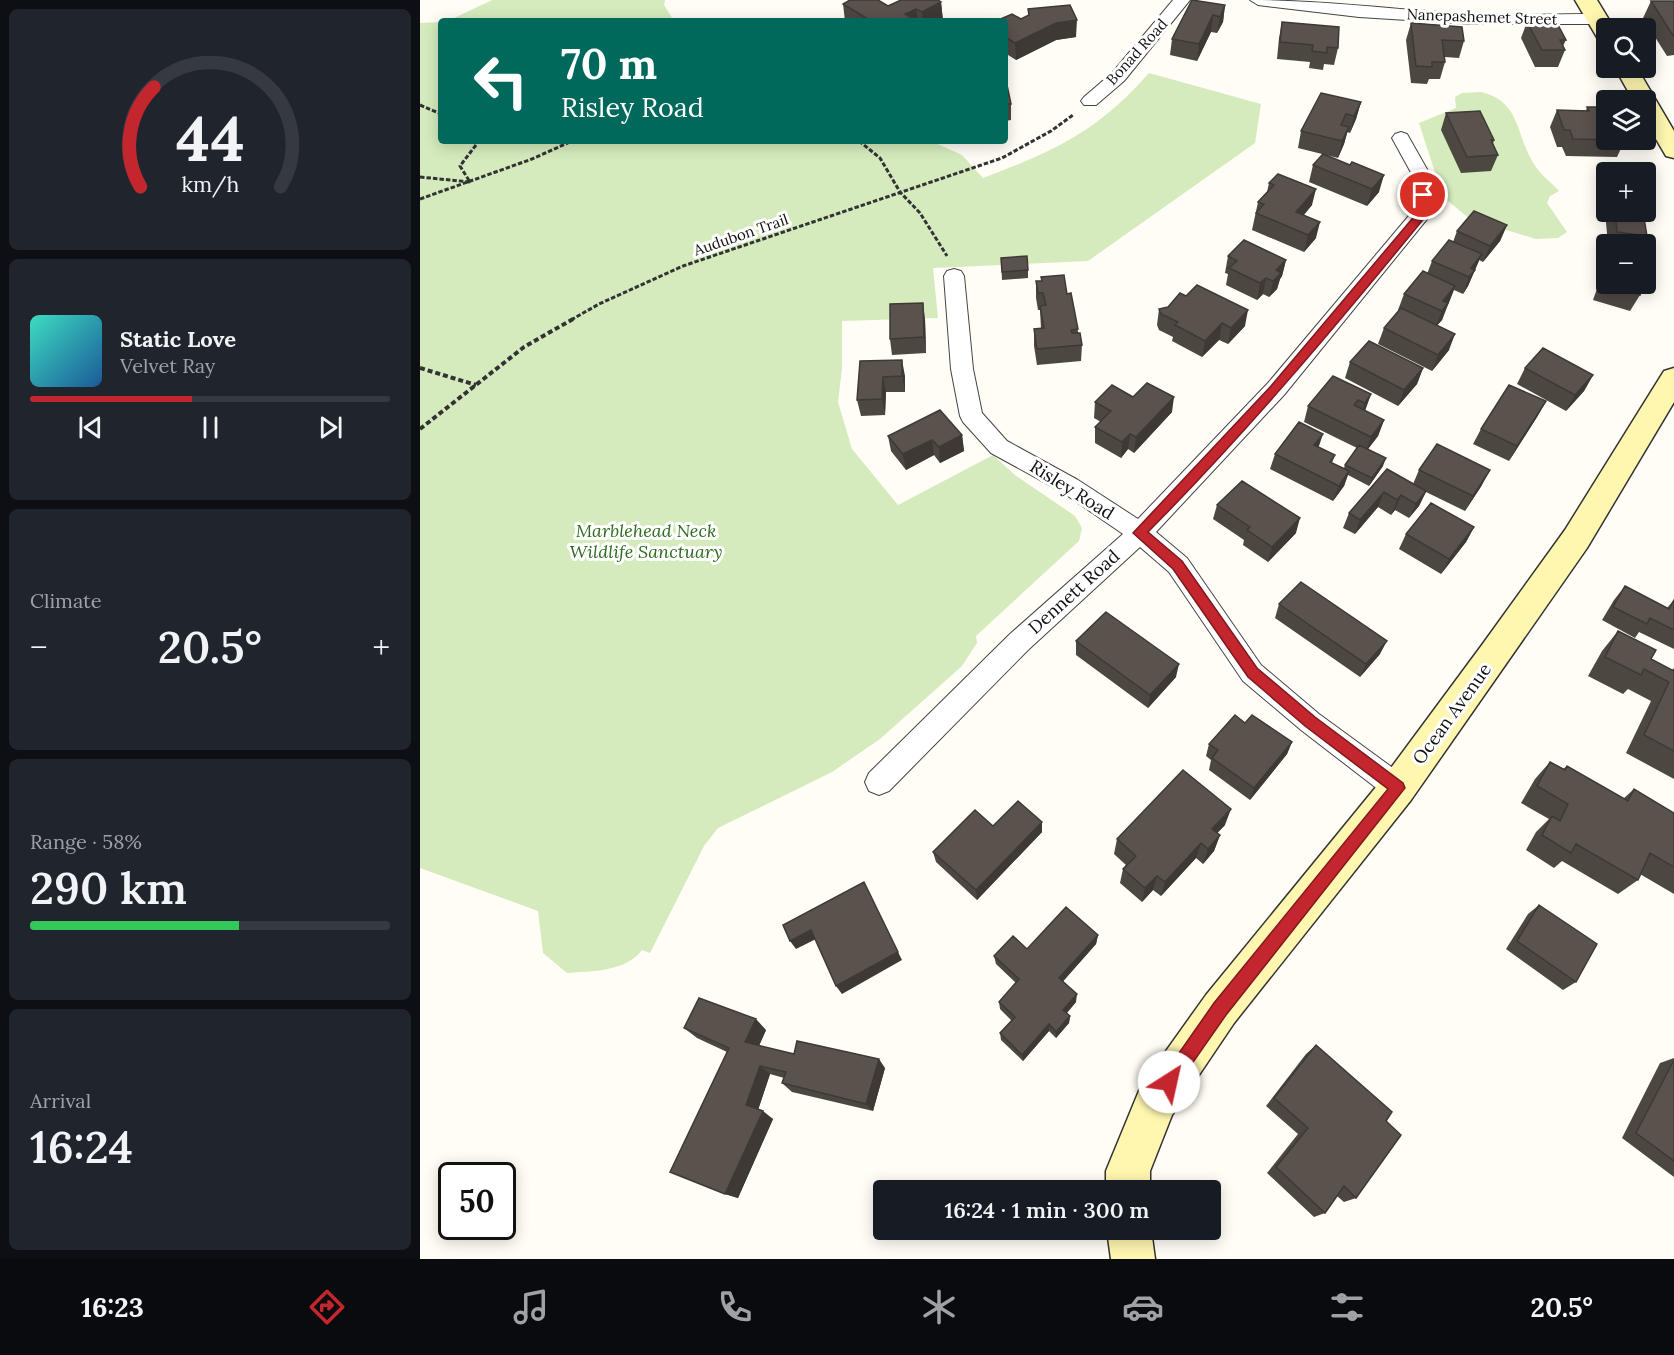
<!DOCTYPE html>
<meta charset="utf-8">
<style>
:root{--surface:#171b24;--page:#20242c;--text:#f1f3f6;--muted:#9ea1a6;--line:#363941;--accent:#c4262e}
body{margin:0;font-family:Lora,serif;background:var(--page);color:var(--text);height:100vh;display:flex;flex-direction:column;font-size:22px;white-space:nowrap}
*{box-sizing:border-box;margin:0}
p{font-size:20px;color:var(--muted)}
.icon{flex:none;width:33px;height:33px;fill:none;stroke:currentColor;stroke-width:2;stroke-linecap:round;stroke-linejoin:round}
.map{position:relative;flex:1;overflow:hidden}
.panel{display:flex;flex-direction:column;gap:9px;padding:9px;background:#0d0f14;width:420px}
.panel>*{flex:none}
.hud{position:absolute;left:18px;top:18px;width:570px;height:126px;border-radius:6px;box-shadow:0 3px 15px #0003;background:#00695c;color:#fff;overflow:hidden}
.buttons{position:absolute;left:1176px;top:18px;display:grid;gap:12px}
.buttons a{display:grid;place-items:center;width:60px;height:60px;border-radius:6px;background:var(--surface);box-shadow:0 3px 15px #0003;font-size:30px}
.speed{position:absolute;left:18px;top:1162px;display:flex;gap:12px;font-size:30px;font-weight:700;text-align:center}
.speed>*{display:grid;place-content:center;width:78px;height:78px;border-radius:50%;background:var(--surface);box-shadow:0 3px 15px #0003;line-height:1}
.speed .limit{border:3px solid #111;border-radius:9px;background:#fff;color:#111}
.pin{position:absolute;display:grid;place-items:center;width:51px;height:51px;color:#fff;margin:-26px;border:3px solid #fff;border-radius:50%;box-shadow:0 2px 6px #0007}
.me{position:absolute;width:66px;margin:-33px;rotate:35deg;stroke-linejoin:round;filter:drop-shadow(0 0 4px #0008)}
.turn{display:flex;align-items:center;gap:21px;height:126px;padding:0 24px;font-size:27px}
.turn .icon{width:78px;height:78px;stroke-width:2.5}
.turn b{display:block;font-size:42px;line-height:51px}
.big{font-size:45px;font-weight:600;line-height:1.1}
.panel .card{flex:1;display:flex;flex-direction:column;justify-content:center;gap:9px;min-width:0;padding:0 21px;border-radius:9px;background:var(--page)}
.panel .dial{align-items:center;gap:0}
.dial svg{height:156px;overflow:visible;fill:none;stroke:var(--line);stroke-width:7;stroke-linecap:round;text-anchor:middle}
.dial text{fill:var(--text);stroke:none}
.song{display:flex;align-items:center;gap:18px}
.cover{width:72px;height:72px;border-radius:9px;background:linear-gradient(135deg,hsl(170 70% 55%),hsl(210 70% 35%))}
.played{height:6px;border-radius:3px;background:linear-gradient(90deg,var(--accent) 45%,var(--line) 45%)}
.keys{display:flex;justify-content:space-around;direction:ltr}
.heat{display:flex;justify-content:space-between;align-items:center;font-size:33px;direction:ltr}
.charge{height:9px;border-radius:4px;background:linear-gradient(90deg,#34c759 58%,var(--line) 0)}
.trip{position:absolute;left:453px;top:1180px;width:348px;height:60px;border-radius:6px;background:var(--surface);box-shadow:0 3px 15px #0003;font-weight:600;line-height:60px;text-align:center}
.tab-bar{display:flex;height:96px;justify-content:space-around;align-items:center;background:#090b0e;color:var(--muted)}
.tab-bar .icon{width:42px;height:42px}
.tab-bar .active{color:var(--accent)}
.tab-bar b{font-size:27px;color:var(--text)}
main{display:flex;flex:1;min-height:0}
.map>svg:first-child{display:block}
.green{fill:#d5ebbd}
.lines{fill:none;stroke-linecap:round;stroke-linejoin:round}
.street-casing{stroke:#444;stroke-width:2}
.secondary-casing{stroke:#333;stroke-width:3}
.path-far1{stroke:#333;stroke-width:3;stroke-dasharray:4.5 2;stroke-linecap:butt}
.path{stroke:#333;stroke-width:4;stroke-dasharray:5 3;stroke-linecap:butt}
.street{fill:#fff;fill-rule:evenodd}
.secondary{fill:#fff6b0;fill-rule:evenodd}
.wall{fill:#4d4742}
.shaded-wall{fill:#3f3936}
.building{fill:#5a524d;stroke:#3f3936;stroke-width:1.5}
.route{fill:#c4262e;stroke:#7f191e;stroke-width:1.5}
.labels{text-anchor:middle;stroke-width:6;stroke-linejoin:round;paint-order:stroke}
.far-street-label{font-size:15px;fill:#111;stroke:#fff}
.street-label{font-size:18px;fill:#111;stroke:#fff}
.park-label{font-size:18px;font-style:italic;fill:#2f6b1f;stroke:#fff}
</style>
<main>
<section class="panel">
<div class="card dial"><svg viewBox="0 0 100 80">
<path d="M14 69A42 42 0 1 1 86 69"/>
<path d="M14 69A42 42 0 0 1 21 18" stroke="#c4262e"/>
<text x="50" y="56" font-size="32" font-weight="700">44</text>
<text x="50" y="72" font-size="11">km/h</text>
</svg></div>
<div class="card">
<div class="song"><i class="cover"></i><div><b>Static Love</b><p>Velvet Ray</p></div></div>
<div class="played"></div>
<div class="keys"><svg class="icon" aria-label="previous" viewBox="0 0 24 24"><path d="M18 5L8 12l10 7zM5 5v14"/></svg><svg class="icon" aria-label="pause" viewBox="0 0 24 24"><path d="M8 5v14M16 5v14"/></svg><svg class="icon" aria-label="next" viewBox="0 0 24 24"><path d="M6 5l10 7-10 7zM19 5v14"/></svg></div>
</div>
<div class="card"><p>Climate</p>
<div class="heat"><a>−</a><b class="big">20.5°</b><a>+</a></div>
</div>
<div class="card"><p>Range · 58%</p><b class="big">290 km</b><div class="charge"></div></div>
<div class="card"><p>Arrival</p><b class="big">16:24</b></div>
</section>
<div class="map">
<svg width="1254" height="1259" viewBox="0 0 1254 1259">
<rect width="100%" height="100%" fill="#fffdf5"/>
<path class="green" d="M72,0H245L244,5L254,21H28Z
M21,22V141H511L542,155L563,178C635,151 678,131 729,73L841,104L835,143L668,261L513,268L518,318L422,321V368L418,402L432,449L478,505L573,455L595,475L655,516L662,528L659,541L556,636L557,643L542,666L460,739L412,772L298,828L284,846L230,953L222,950C206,972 171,971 147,973L123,953L118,911L0,868V23Z
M1061,92C1103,102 1095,138 1116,167C1122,176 1132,183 1139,191L1130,196L1127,203L1147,232L1138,238L1116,239L1050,219L1023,197L999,123L1036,108L1035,97L1042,93Z"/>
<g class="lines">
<g class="street-casing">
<path id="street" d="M753,0H770L704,81L676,105H664L661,101L664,97L692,73Z
M830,0C903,0 976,10 1050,14C1092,16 1135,14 1178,14L1186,19L1178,24H1052L939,17L838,5Z
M981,132L987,134L1012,178V213L864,395L736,532L767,558L841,665L899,714L988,779L992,788L988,797L978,801L968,797L881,730L823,681L749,572L720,547L608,650L469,791L459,795L449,791L445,782L449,773L590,634L703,534L642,492L571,453L543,422L540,416L531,369L524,276L527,271L534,269L541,271L544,276L553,369L562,413L587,441L658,480L718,519L848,383L992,212L994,178L972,138L975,134Z"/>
</g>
<g class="secondary-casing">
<path id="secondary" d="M1155,0H1177L1194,28H1186V40L1178,39Z
M1195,68H1217L1254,131V158L1246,156L1226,122V100H1213Z
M1254,368V402L1167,548L991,800L814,1023L752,1115L730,1171V1191H686V1171L721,1086L786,995L965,776L1062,645L1145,530L1244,371Z
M687,1230H731L735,1259H691Z"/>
</g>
<path class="path-far1" d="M0,105L21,114
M439,141L460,158L480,192L500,213L527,256
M0,177L50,182L40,166L56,145L54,141
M0,199L112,159L152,141
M151,320L179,304L263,266L582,158L631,131L653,115"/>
<path class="path" d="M0,368L56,385
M0,429L104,347L153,319"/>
<use href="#street" class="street"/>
<use href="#secondary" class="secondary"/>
</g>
<path class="wall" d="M1231,1H1254V55L1247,56L1223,18Z
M521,2L523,21H425L423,4L468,6Z
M805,5L803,22L797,33L791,32L777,61L750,55L752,39Z
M608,9L656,37L636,40L596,60L585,53V21L601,19L608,16Z
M862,22L918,48L914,65L904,64L903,70L889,68L890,62L857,59L859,38Z
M1107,22L1146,40L1143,46L1145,50L1138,67H1115L1101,38Z
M991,23L1044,41L1039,58L1025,57V62L1020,79H1009L1007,84L991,83L986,40Z
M585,85L591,104V120L585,121Z
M941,102L936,119L930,133L927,132L924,144L918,158L878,148L881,131Z
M1167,107L1205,140L1197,157L1146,156L1142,147H1137L1130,127L1137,110L1166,111Z
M1026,113L1074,140L1073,144L1078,155L1071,171L1041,173L1021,130Z
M1190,164L1218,172H1186V212H1223L1227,236L1222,244H1188L1182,180Z
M893,165L959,192L947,206L889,182Z
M849,183L892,205L884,215L896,238L884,252L832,230L838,202L847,192Z
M1087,225L1080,241L1063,262L1059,260L1048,286L1043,294L1034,290L1022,320L1017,325L1029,350L1012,371L958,344L964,328L979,311L978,310L984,294L1007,274L1012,261L1033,242L1037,231Z
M808,256L866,260L862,276L860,279L857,289L849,297L843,294L837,300L806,285L808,274L805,273Z
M581,258L608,270V278L582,280Z
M1186,263V284L1220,295L1210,311L1173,300Z
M621,277L647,294L662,345L661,361L617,365L614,346V329H621L620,310H618L616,298V281H621Z
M739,309L825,326L808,344L799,340L782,357L752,341L753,337L739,330L737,325Z
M505,319L506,353L472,355L470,339Z
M440,361L485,376V392H466L465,415L441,416L437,400Z
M930,362L1003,368L997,384L978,406L925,378Z
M1105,368L1173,375L1164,391L1146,411L1097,384Z
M951,394L945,411L964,420L958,436L948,449L963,466L949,486L928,475L924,486L913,501L850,469L855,454L899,447L915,455L912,463L924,468L925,465L937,448L884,422L888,406Z
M713,397L752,412L714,453L708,449L701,458L675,443V427L681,422L674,418L675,402Z
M1126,401L1117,417L1089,461L1053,444L1061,429Z
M542,435L544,451L520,463L514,455L486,470L471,451L468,436Z
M967,469L993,484L999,470L1062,485L1045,511L1006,492L999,506L989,518L975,510L971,515L958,507L935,534L923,528L929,513Z
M797,505L876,533L848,562L823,545L824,540L793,519Z
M1054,527L1046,542L1021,574L979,549L986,534Z
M1205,586L1247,608L1254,600V649L1219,632L1215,638L1182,620L1194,600Z
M859,604L960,654L940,677L855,618Z
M1198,631L1231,659L1252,670L1254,668V779L1206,753L1231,701L1208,689L1203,694L1168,676L1182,651Z
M656,641L756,677L728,708L656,655Z
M825,723L872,742L867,754L830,800L789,770L791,760L786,756L789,744Z
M1130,762L1143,769L1147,766L1203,799L1214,789L1254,813V894L1220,874L1218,880L1198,894L1142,861L1134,868L1106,850L1116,832L1129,819L1101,803L1115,779Z
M622,822V832L557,900L516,862L513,852Z
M805,825L797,833L800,835L794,851L783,864L776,858L741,896L733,890L722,902L700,883L703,869L706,865L694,854L697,839Z
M1119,905L1156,982L1143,990L1086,949L1108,914Z
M678,935L676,944L643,981L656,1002L647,1013L650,1016L649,1023L636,1038L629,1031L603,1061L581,1040L580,1033L592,1021L580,1009L579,1002L596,983L576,964L574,956Z
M264,1028L346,1030L339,1046L374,1054L465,1068L453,1111L372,1092L362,1083L364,1078L350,1074L338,1110L353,1119L318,1198L305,1194L307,1052L277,1038Z
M896,1045L966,1121L936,1198L924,1202L917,1196L905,1213L894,1217L847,1173L878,1134L846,1106L886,1054Z
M1254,1058V1177L1202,1138L1240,1063Z"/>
<path class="shaded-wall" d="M521,2L523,21H503L502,12Z
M805,5L803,22L797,33L800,17Z
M496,9L498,21H486L485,14Z
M793,15L791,32L777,61L779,44Z
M657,20L656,37L636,40L596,60L595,43L636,23Z
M941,102L936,119L930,133L934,116Z
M929,127L924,144L918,158L922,141Z
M964,175L959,192L947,206L952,189Z
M896,189L892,205L872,228L876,212Z
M900,222L896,238L884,252L888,235Z
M1087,225L1080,241L1063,262L1070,246Z
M1062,254L1048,286L1043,294L1049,277L1051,268Z
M866,260L862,276L860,279L857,289L849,297L856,270Z
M846,278L843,294L837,300L840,283Z
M1035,286L1029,302L1021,311L1023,301Z
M503,303L505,319L506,353L504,337Z
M1028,303L1022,320L1015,328L1022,311Z
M828,310L825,326L808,344L811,328Z
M802,323L799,340L782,357L785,341Z
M1035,334L1029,350L1012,371L1018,355Z
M482,360L485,376V392L482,376Z
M1003,368L997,384L978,406L984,390Z
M1173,375L1164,391L1146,411L1155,395Z
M463,377L466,392L465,415L462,399Z
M951,394L945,410L939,418L945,403Z
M754,397L752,412L714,453L716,437Z
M1126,401L1117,417L1089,461L1097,446Z
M964,420L958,436L945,453L951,437Z
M710,434L708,449L701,458L702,442Z
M903,434L898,449L894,445Z
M542,435L544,451L520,463L519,447Z
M512,440L514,455L486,470L483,454Z
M966,458L963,466L949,486L952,478Z
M1070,470L1062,485L1045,511L1053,496Z
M929,471L924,486L913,501L919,486Z
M1006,491L999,506L989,518L996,504Z
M964,492L958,507L935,534L940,520Z
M981,495L975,510L971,515L977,500Z
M880,518L876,533L848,562L852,547Z
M1054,527L1046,542L1021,574L1029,559Z
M967,641L960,654L940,677L946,664Z
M759,664L756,677L728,708L730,695Z
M872,742L867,754L830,800L834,788Z
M811,809L805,825L786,845L792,829Z
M622,822V832L557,900L556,890Z
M800,835L794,851L783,864L788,849Z
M781,843L776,858L741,896L745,882Z
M737,876L733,890L722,902L725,888Z
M391,930L396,939L376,949L370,941Z
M678,935L676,944L639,986V978Z
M478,952L482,960L422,994L416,986Z
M657,994L656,1002L643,1017V1010Z
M650,1016L649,1023L636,1038V1032Z
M336,1019L346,1030L336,1052L325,1042Z
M629,1024V1031L603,1061L602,1055Z
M459,1059L465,1068L453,1111L446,1104Z
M340,1066L350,1074L337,1113L326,1105Z
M343,1111L353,1119L318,1198L305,1194Z"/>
<path class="building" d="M430,0H458L468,6L481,0H518L521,2L502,12L496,9L485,14L495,20L493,21H443L448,19L423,4Z
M772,0L805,5L800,17L793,15L779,44L752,39Z
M1231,1H1254V37Z
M650,5L657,20L636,23L595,43L585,37V21H576L592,14L601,19L609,15L608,9Z
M1136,21L1146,40H1140L1145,50H1122L1107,22Z
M862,22L919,27L918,48L907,47V53L892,51L893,45L860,42Z
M991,23L1042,27L1044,41L1022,40L1025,62H1012V67L996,66Z
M585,85H587L591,104H585Z
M901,93L941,102L934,116L926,114L921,125L929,127L922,141L881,131Z
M1167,107H1186V140H1205L1153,139L1150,130H1144L1137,110L1169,111Z
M1060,111L1074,140H1071L1078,155L1047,157L1026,113Z
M903,154L930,165L932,162L964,175L952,189L893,165Z
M1190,164L1218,167V172H1191Z
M858,174L896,189L876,212L900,222L888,235L836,213L844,204L838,202L854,185L849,183Z
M1054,211L1087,225L1070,246L1037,231Z
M1195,212H1223L1227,236L1197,232Z
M824,240L866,260L856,270L861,273L853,281L846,278L840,283L809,268L817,261L808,256Z
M1029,240L1062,254L1051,268L1055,270L1049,277L1012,261Z
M607,256L608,270L582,272L581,258Z
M1226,260L1230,261L1226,276Z
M1186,269V284H1223L1220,295L1182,283Z
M1003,271L1035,286L1023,301L1028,303L1022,311L984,294Z
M644,275L647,294L651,293L658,329L651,330L652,333H660L662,345L617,349L614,329L624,328L620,306L626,305L623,293H618L616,281H622L621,277Z
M777,285L828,310L811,328L802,323L785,341L755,325L758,322L741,314L739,309L748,307L760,293L766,296Z
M503,303L504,337L470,339V304Z
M981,308L1035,334L1018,355L964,328Z
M949,341L1003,368L984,390L930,362Z
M1123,348L1173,375L1155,395L1105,368Z
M482,360V376L463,377L462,399L437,400L440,361Z
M913,376L951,394L945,403L938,400L934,405L964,420L951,437L888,406Z
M727,383L754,397L716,437L710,434L702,442L675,427L691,411L675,402L692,385L713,397Z
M1089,385L1126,401L1097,446L1061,429Z
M520,410L542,435L519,447L512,440L483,454L468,436Z
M879,422L903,434L894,445L915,455L910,462L929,471L919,486L855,454Z
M1017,444L1070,470L1053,496L999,470Z
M939,445L966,458L952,478L925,465Z
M967,469L1006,491L996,504L981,495L977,500L964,492L940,520L929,513Z
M822,481L880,518L852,547L827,530L830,527L797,505Z
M1011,503L1054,527L1029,559L986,534Z
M881,582L967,641L946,664L859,604Z
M1205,586L1249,609L1254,600V630L1230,618L1227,624L1193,607Z
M686,612L759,664L730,695L656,641Z
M1198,631L1236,650L1231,659L1254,671V751L1224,735L1249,682L1224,669L1221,675L1185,657Z
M815,715L825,723L832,715L872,742L834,788L792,758L798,750L789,744Z
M1130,762L1145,770L1147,766L1208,801L1214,789L1254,813V867L1230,853L1218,880L1156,844L1151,853L1122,835L1132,816L1140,821L1148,804L1117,786Z
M763,770L811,809L792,829L800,835L788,849L781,843L745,882L737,876L725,888L703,869L716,856L697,839Z
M598,801L622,822L556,890L513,852L555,810L573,826Z
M444,882L478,952L416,986L391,930L370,941L363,925Z
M1119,905L1177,944L1156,982L1097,941Z
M646,907L678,935L639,978L657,994L643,1010L650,1016L636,1032L629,1024L602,1055L580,1033L595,1017L579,1002L599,979L574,956L593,936L607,949Z
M279,998L336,1019L325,1042L374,1054L377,1041L459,1059L446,1104L362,1083L366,1072L340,1066L326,1105L343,1111L305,1194L250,1172L309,1048L264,1028Z
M896,1045L972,1112L966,1121L981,1135L936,1198L924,1186L905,1213L856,1167L888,1128L854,1098Z
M1254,1060V1161L1216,1133Z"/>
<path class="route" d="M1003,192L1008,195L1006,216C917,325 827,432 728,532L762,561L837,668L895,717L983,783L985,788L806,1015L755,1088L749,1091L743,1088L740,1082L743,1076L794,1003L968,789L885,726L828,677L753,569L713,533L851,386L997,213V195Z"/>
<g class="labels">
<g class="far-street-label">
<text transform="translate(1062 17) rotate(2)" y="5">Nanepashemet Street</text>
<text transform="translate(717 52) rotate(-48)" y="5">Bonad Road</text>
<text transform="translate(321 235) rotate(-19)" y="5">Audubon Trail</text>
</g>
<g class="street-label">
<text transform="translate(652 490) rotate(32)" y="6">Risley Road</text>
<text transform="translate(654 592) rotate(-42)" y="6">Dennett Road</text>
<text transform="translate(1032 714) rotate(-54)" y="6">Ocean Avenue</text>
</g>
<g class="park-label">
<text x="226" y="537">Marblehead Neck<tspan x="226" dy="21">Wildlife Sanctuary</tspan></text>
</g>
</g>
</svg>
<div class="buttons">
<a><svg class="icon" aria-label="search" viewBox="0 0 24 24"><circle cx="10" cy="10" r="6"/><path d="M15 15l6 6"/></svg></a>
<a><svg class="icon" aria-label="layers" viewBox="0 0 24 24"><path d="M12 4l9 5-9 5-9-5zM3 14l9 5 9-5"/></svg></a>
<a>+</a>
<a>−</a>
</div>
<div class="speed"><div class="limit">50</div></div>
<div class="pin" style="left:1003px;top:195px;background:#d93025"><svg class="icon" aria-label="arrive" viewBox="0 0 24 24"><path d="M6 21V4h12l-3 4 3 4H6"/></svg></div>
<svg class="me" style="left:749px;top:1082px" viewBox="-20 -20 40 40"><circle r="19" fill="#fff"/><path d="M0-13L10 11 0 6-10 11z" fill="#c4262e"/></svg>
<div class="trip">16:24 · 1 min · 300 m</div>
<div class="hud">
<div class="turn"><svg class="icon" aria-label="left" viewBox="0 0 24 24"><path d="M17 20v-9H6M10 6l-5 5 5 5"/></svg><div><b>70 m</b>Risley Road</div></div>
</div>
</div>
</main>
<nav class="tab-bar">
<b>16:23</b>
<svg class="icon active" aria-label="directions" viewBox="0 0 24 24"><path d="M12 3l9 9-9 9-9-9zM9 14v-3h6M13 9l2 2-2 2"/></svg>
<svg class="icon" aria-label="music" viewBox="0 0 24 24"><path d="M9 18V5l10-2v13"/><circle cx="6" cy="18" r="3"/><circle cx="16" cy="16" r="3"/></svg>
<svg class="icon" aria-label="phone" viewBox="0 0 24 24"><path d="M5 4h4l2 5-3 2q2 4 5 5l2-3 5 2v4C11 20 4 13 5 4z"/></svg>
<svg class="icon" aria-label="climate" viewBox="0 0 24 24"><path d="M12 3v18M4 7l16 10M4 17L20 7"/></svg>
<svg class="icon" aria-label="car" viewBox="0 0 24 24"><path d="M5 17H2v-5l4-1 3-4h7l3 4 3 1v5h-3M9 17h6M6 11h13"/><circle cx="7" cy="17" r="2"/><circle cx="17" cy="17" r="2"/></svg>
<svg class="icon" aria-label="filters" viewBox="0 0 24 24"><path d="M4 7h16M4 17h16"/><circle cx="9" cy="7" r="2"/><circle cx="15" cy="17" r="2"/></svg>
<b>20.5°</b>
</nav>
